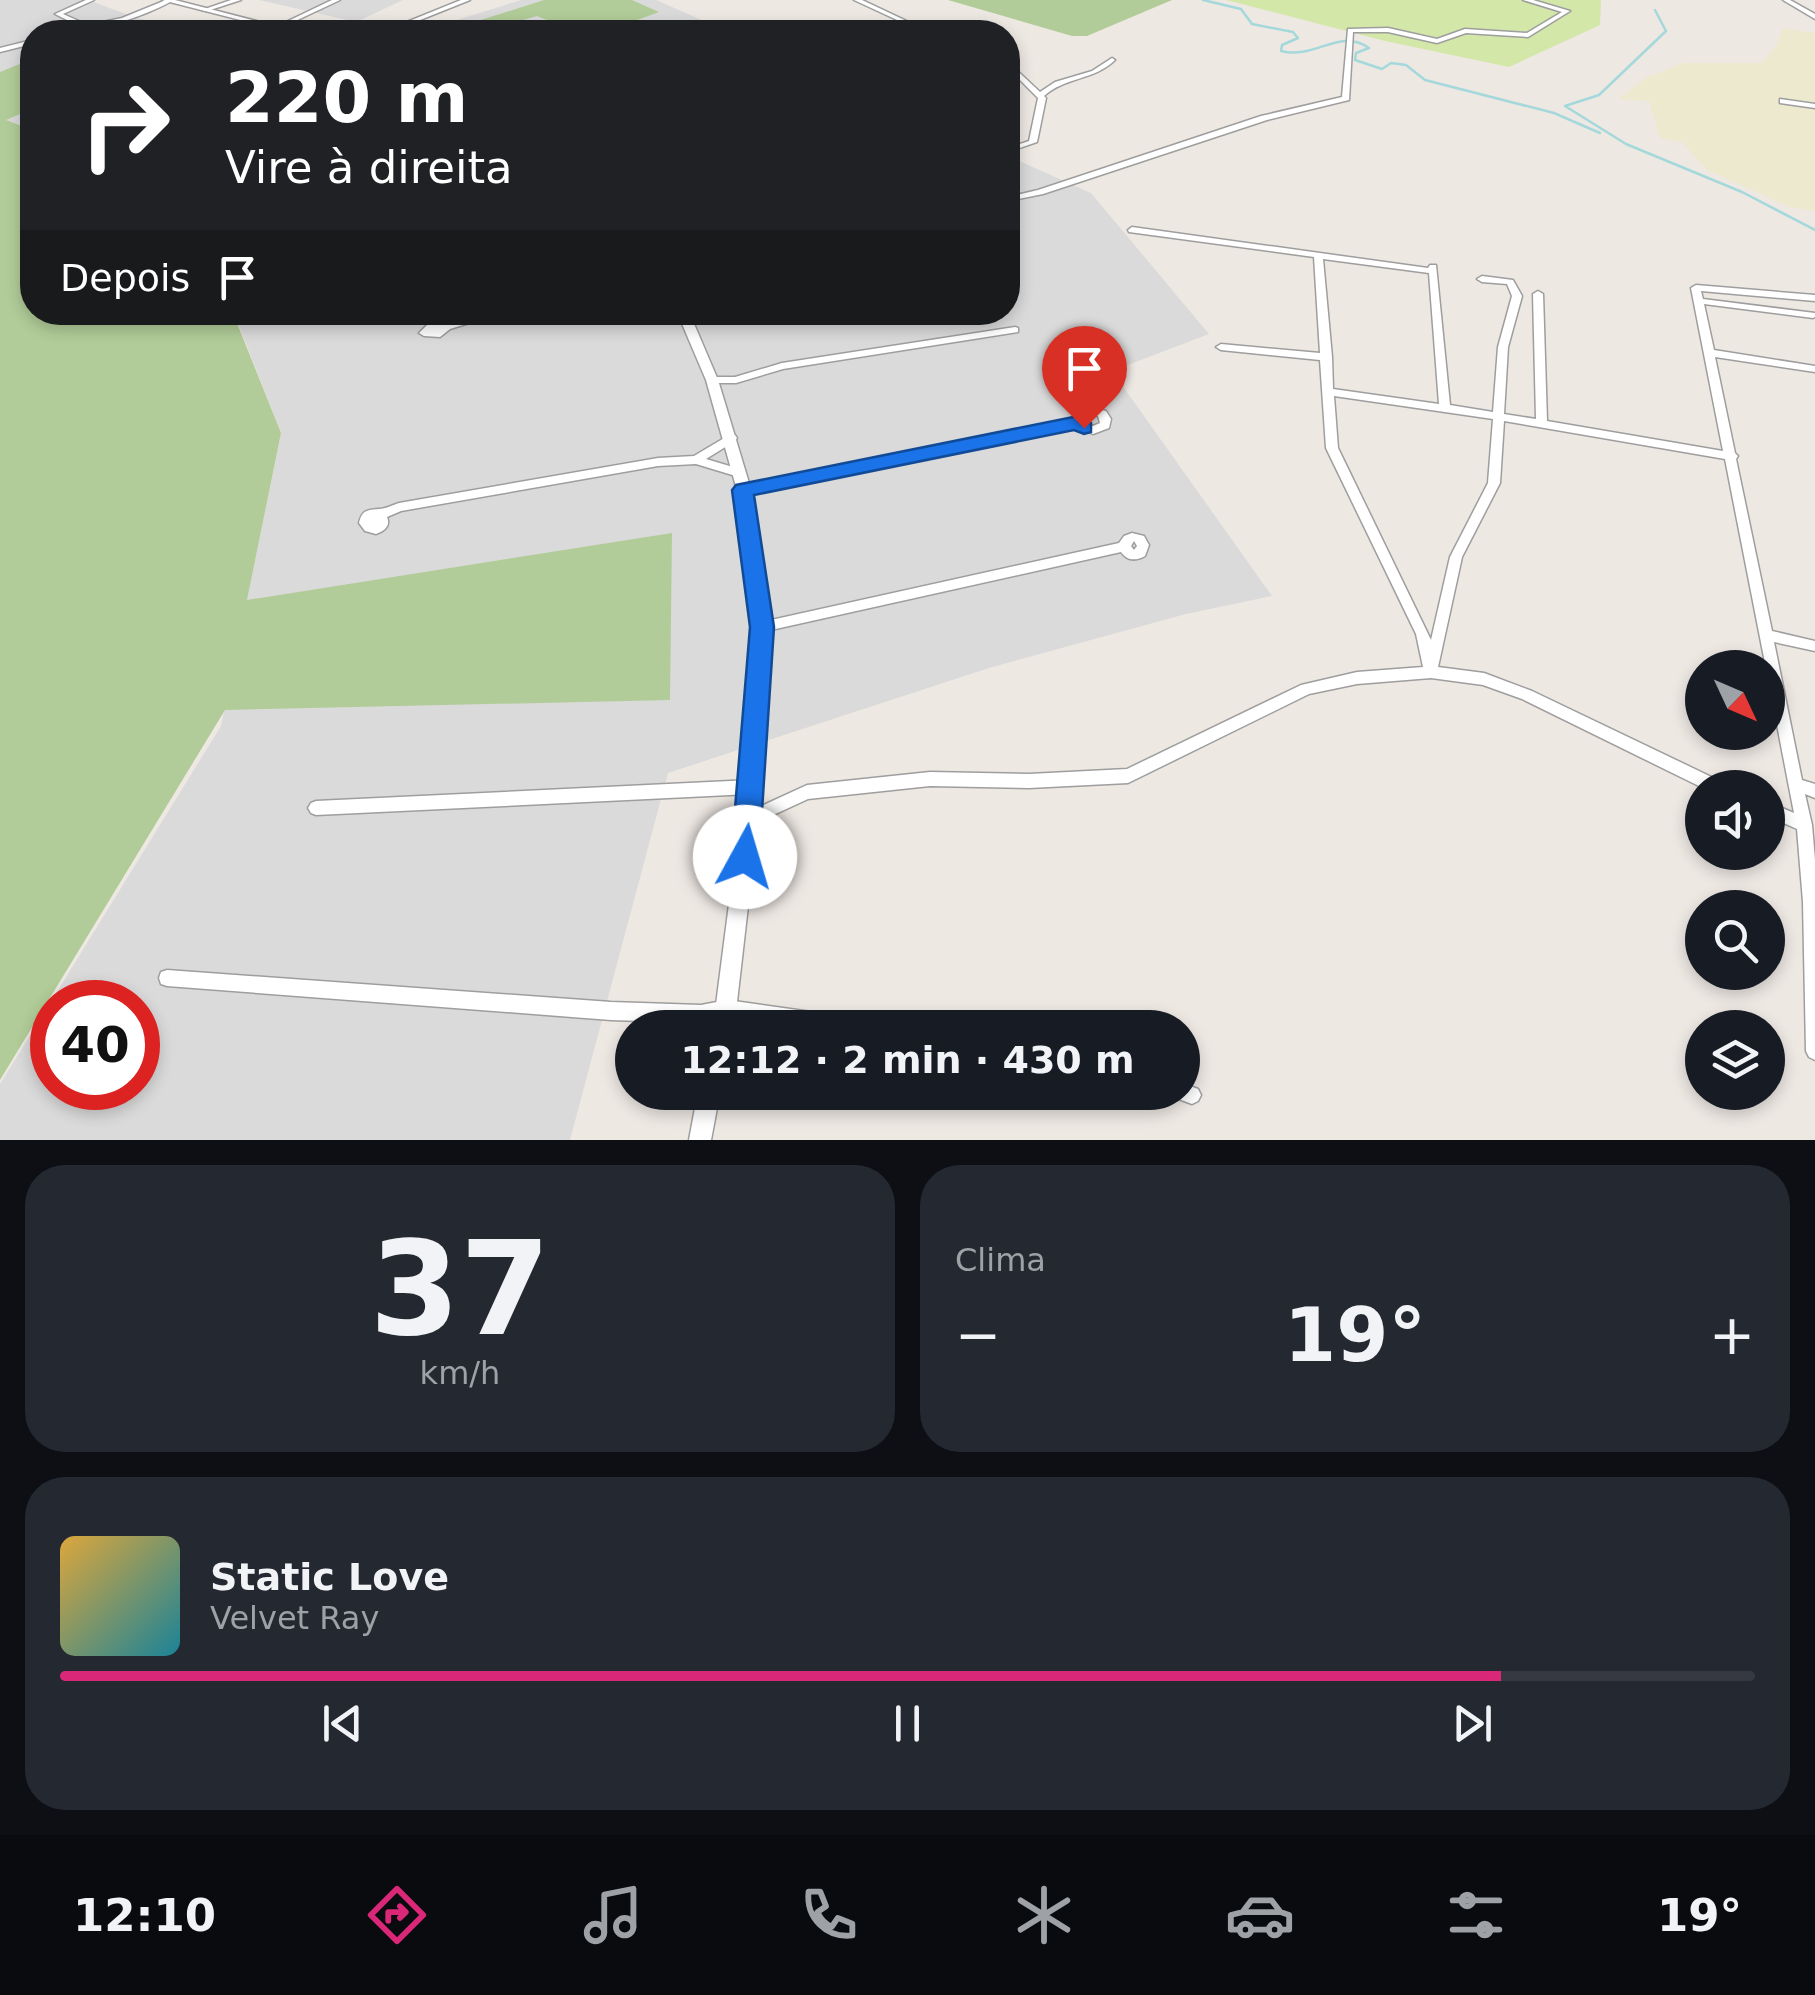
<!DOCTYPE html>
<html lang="pt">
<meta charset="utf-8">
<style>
:root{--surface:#171b24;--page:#242831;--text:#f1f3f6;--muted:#9ea1a6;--line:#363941;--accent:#db2777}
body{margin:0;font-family:"DejaVu Sans",sans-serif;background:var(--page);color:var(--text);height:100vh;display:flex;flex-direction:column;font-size:38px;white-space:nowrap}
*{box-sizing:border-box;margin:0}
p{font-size:32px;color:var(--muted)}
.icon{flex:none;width:55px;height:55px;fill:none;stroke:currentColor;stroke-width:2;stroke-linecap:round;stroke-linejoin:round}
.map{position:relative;height:1140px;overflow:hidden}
.details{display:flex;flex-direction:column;gap:25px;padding:25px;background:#0d0f14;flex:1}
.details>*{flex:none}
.top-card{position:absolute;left:20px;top:20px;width:1000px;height:305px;border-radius:40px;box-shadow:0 5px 15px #0003;background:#202124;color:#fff;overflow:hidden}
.needle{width:65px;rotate:134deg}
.controls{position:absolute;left:1685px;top:650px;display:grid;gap:20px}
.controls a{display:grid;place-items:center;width:100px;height:100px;border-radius:50%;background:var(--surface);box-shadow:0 5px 15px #0003;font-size:50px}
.speed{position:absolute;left:30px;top:980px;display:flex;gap:20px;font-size:50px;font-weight:700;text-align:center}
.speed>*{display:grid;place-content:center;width:130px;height:130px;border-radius:50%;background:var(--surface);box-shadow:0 5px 15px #0003;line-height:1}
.speed .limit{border:15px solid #d22;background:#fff;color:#111}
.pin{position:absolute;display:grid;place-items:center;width:85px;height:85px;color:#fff;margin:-102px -42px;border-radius:50% 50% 50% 0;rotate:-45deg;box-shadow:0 0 10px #0007}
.pin .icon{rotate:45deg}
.me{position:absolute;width:110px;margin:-55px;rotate:6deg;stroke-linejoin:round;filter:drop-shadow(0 0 8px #0008)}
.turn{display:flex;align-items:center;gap:35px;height:210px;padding:0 40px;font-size:45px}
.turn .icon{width:130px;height:130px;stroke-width:2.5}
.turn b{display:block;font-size:70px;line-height:85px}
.then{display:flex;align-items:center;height:95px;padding:0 40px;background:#0003;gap:20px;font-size:38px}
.big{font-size:75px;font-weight:700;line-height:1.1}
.details .tile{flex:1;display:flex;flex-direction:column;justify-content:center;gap:15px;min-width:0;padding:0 35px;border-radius:40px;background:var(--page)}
.details .dial{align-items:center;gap:0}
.dial b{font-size:130px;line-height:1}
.song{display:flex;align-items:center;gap:30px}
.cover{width:120px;height:120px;border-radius:15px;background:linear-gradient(135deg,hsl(40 70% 55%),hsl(190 70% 35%))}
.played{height:10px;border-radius:5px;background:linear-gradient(90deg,var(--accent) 85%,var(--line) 85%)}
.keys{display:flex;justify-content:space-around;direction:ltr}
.heat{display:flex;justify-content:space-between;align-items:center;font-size:55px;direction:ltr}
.details .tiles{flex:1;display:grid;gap:25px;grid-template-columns:1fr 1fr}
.tile:last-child{grid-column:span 2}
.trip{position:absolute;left:615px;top:1010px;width:585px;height:100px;border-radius:50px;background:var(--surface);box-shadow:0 5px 15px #0003;font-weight:700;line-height:100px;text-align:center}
.dock{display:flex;height:160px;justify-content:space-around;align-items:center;background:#090b0e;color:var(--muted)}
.dock .icon{width:70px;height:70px}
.dock .on{color:var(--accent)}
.dock b{font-size:45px;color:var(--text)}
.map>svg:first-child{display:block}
.residential{fill:#dbdada;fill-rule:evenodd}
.farmland{fill:#ece9ce}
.grass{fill:#d3e7a9}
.forest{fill:#b1cc98}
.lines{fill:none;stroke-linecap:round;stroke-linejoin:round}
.stream{stroke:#a4d8db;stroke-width:2.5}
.minor-casing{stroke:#9e9e9e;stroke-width:3}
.tertiary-casing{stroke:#9e9e9e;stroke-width:3}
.minor{fill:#fff;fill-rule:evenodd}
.tertiary{fill:#fff;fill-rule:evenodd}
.route{fill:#1a73e8;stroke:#114b97;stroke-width:2.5}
</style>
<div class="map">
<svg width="1815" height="1140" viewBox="0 0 1815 1140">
<rect width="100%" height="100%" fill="#eee8e3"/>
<path class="residential" d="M0,0H88L137,18L200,32H32V130L0,119Z
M259,0H403L356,22Z
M521,0H656L729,32H418Z
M1008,156L1091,193L1209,334L1112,371L1272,596L1186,614L989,668L668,773L570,1140H0V1084L221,726L281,433L234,313L1008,312ZM52,1002H138V1088H52Z"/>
<path class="farmland" d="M1783,28L1815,33V211L1789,207L1707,170L1682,142L1660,138L1649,101L1618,99L1646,78L1682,63H1761L1776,46Z"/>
<path class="grass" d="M1226,0H1601L1600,25L1509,67L1385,41Z"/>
<path class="forest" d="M544,0H632L659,12C600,33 597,41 537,16L483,32H443Z
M948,0H1172L1087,36H1072Z
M32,59V109L6,120L32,130V312L233,313L281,433L247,600L672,533L670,700L225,710L0,1080V72Z"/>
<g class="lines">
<path class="stream" d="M1203,0L1241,9L1252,24L1293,32L1298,38L1282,45L1281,51C1315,60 1340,27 1369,48L1356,53L1355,60L1382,69L1391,63L1406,65L1425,80L1554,113L1600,133
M1655,10L1666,31L1599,95L1565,106L1626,144L1742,192L1815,230"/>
<g class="minor-casing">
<path id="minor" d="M86,0H94L63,14L88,25L122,18L166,0L172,1C143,17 97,32 64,32L65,31L81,27L55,14Z
M231,0H241L207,11L202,10Z
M332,0H340L272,32H265Z
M461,0H470L390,32H382Z
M854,0H862L930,32H923Z
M1523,0H1533L1570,11L1528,37L1466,33L1437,43L1388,32H1353L1349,100L1267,120L1043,194L1008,201V197L1038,190L1261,116L1342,97L1348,29L1388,28L1437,39L1465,29L1527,33L1562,12Z
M1783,0H1790L1815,14V19Z
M32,40V44L0,52V48Z
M1112,58L1115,60C1095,80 1065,77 1044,96L1046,98L1037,142L1008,152V148L1029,141L1038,98L1008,68V63L1010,64L1040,92L1055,82L1092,71Z
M1780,99L1815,104V108L1780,103Z
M1132,227L1428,268L1430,265H1436L1450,405L1493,412L1498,347L1512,296L1507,284L1482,282L1477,279L1482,276L1513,280L1522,296L1508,347L1504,414L1536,419L1533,294L1538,291L1543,294L1547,421L1723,451L1691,288L1696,285L1815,295V301L1701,291L1703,299L1815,313V317L1813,318L1704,304L1714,350L1815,366V372L1715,357L1735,453L1738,456L1736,459L1772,631L1815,641V651L1774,642L1802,780L1815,784V798L1805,794L1812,825L1815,860V1060L1809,1057L1806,1051L1803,902L1797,829L1768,816V802L1794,813L1768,678V668H1766L1725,459L1504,421L1500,483L1462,557L1438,667L1484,673L1532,691L1724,783L1726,788H1703L1522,699L1483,685L1431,678L1357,684L1309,694L1128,783L1029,788L930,786L808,799L754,824L749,826L744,824L741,819L744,814L807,785L930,772L1029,774L1127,769L1301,685L1357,672L1423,667L1416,634L1326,448L1320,360L1221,350L1216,347L1221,344L1320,353L1314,257L1129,232L1128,230ZM1323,259L1429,273L1439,404L1333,389L1332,357ZM1334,396L1493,419L1488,483L1450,557L1431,640L1338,448Z
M488,312H505L450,329L440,337L424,336L419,333L431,321L447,324Z
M1015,327L1018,328V332L783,369L736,383H712L707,380L712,377H735L782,363Z
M1088,407L1106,411L1111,419L1109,428L1093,434L1075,426L743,494L737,490L743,486L1073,419V414ZM1089,414L1098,416L1100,423L1093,426L1085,423L1083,417Z
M731,434L735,435L737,438L735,441L706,459L743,470L745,473L743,476L739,477L696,464L658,466L401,511L387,517C391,526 384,531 376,534L365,531L359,523C362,510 367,510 379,509C385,509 393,505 399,503L658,458L694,456Z
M1132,533L1144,536L1149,545L1145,556C1136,561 1127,561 1121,552L762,632L757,631L755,627L757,623L762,622L1119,543L1124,536ZM1134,541L1137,546L1134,550L1131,546Z
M751,780L756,782L758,787L756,792L751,794L316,815L311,813L308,808L311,803L316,801Z
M167,970L611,1002L701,1005L727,1000L861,1019L867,1022L870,1028H796L727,1018L701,1023L611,1020L167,986L161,984L159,978L161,972Z
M1182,1083L1198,1089L1201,1095L1198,1101L1192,1104L1176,1098L1173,1092H1182Z"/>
</g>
<g class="tertiary-casing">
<path id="tertiary" d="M162,0H175L299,32H287Z
M677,312H689L718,380L749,483L770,627L758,819L734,1028H713L740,819L754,627L735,483L706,380Z
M698,1092H720L711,1140H689Z"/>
</g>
<use href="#minor" class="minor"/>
<use href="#tertiary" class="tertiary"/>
</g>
<path class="route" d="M1078,416L1091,423V432L1084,434L1074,430L754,495L774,627L759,857L755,867L745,870L735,867L731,857L750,627L732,490L736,485Z"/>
</svg>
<div class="controls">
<a><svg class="needle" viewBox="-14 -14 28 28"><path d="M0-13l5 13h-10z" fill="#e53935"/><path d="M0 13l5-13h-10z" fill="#9ea1a6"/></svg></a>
<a><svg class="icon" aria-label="sound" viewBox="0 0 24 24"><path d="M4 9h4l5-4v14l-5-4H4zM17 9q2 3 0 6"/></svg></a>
<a><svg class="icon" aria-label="search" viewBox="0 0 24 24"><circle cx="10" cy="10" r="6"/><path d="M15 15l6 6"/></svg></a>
<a><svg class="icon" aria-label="layers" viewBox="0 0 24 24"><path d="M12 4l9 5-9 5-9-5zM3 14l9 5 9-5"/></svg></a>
</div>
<div class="speed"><div class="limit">40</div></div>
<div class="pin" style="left:1084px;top:428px;background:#d93025"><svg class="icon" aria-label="arrive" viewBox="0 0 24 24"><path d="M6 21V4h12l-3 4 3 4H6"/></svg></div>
<svg class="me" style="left:745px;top:857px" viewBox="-20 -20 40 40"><circle r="19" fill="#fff"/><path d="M0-13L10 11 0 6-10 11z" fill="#1a73e8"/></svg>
<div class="trip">12:12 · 2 min · 430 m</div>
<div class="top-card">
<div class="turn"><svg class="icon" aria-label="right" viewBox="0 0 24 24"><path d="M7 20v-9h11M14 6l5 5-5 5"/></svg><div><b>220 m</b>Vire à direita</div></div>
<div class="then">Depois<svg class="icon" aria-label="arrive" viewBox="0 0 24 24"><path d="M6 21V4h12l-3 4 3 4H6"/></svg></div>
</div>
</div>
<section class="details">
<div class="tiles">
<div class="tile dial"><b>37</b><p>km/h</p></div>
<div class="tile"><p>Clima</p>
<div class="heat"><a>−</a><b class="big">19°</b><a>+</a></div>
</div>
<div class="tile">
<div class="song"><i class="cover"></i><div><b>Static Love</b><p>Velvet Ray</p></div></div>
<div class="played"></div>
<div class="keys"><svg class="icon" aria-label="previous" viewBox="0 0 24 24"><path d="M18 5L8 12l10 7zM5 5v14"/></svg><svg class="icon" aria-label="pause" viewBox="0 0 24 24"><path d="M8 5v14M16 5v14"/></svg><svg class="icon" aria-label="next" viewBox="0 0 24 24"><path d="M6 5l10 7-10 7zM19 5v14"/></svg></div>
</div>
</div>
</section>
<nav class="dock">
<b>12:10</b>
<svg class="icon on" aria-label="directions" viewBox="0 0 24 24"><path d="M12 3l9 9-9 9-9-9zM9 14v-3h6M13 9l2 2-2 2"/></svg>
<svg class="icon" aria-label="music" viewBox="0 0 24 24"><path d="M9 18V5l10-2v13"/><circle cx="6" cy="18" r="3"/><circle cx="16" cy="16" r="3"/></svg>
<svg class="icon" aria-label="phone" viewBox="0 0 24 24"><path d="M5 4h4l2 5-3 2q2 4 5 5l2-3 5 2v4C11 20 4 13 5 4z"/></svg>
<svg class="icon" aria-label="climate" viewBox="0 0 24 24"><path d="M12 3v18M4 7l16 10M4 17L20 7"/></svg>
<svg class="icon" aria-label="car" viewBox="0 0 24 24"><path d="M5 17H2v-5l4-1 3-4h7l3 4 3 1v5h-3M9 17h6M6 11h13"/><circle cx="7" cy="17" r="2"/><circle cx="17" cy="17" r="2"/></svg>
<svg class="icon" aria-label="filters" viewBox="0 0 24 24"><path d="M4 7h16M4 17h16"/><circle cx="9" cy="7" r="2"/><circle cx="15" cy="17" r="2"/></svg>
<b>19°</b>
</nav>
